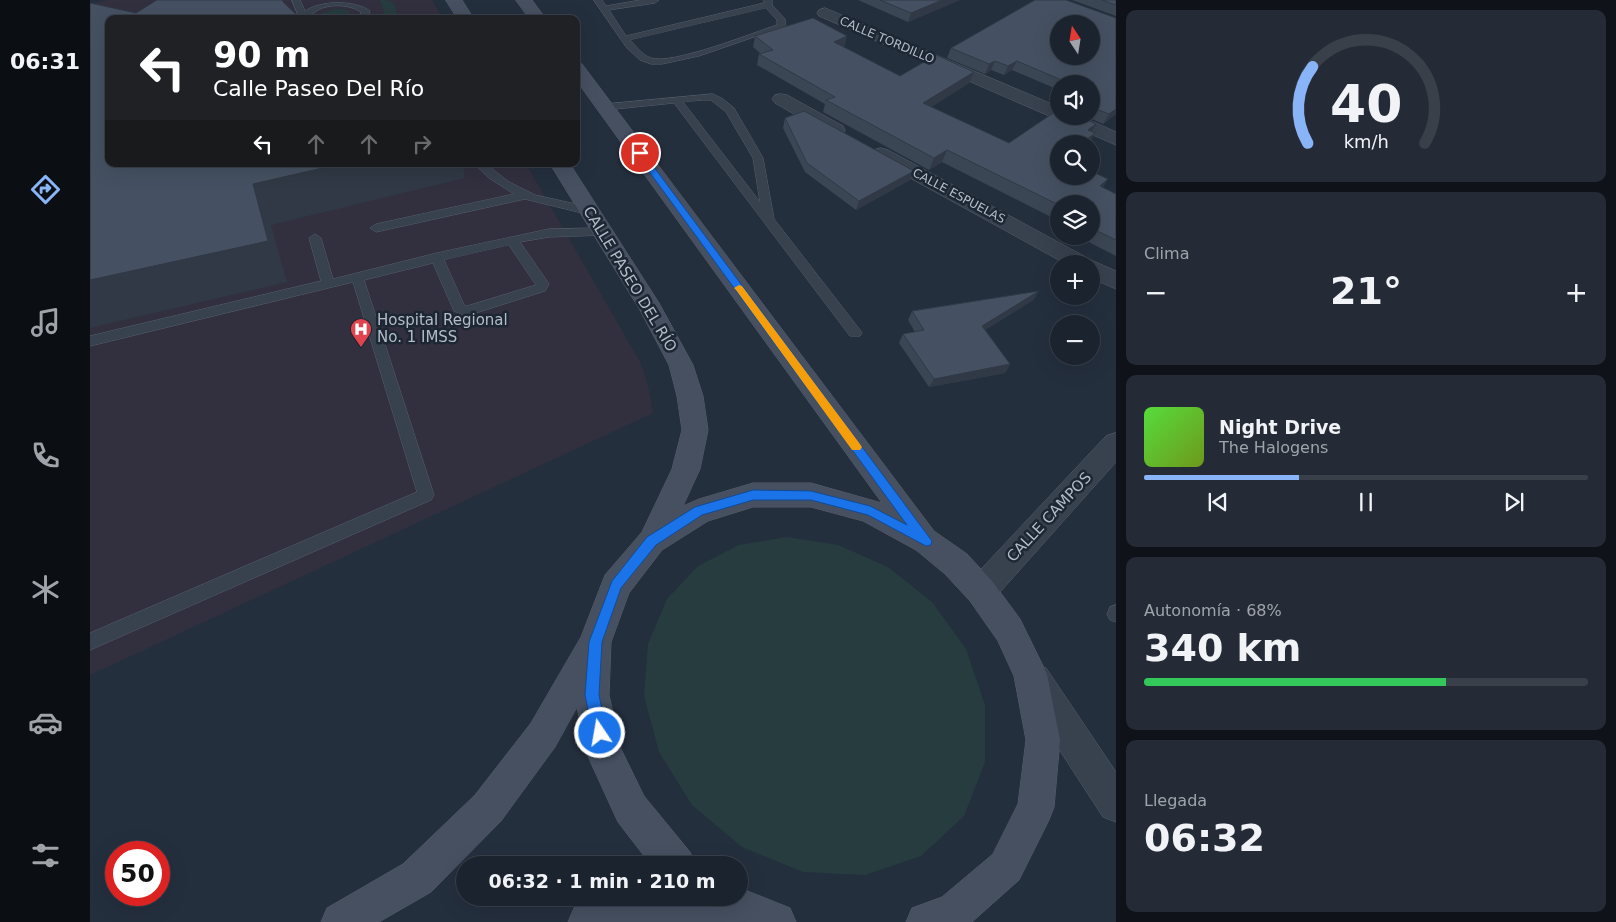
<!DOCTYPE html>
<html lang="es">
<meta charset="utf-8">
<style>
:root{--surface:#1b232e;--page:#242b36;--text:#f1f3f6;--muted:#a0a4aa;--line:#39404a;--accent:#8ab4f8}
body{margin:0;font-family:"DejaVu Sans",sans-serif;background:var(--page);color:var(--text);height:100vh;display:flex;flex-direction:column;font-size:19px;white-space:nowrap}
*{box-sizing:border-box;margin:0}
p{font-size:16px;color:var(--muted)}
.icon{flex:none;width:28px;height:28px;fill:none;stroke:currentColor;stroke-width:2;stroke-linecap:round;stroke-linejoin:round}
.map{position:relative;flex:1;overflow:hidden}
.drawer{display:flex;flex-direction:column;gap:10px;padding:10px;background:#0f1319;width:500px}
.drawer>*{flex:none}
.guide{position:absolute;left:15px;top:15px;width:475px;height:152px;border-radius:10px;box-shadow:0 5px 20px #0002,0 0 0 1px var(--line);background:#202124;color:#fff;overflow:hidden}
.needle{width:32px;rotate:348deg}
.tools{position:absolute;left:960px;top:15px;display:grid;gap:10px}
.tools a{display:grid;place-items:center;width:50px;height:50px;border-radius:50%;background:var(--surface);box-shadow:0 5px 20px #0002,0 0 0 1px var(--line);font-size:25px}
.speed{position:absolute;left:15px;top:841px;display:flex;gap:10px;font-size:25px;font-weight:700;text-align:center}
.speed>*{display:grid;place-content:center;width:65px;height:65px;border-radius:50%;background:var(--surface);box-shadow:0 5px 20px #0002,0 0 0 1px var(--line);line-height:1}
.speed .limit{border:8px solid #d22;background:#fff;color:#111}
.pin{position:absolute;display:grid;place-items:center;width:42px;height:42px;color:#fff;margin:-21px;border:2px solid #fff;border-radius:50%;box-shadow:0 1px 5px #0007}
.me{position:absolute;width:55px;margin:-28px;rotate:348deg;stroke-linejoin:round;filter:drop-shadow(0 0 4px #0008)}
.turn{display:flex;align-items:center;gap:18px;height:105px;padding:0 25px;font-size:22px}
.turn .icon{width:65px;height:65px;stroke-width:2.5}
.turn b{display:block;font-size:35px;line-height:42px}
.lanes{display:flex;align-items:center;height:48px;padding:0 25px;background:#0003;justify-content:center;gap:25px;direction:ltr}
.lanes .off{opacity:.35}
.big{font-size:38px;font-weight:700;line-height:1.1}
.drawer .tile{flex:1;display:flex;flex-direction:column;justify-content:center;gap:8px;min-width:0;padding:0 18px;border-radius:10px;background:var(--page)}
.drawer .dial{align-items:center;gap:0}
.dial svg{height:130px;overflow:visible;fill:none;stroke:var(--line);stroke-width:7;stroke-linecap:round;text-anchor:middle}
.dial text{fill:var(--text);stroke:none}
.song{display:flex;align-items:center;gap:15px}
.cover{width:60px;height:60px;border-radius:8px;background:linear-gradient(135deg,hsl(110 70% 55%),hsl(80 70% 35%))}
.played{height:5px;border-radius:2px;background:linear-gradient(90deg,var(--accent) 35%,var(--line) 35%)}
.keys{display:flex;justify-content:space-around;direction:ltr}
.heat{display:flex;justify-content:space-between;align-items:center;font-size:28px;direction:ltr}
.charge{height:8px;border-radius:4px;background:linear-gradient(90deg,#34c759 68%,var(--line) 0)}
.trip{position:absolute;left:366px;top:856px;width:292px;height:50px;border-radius:25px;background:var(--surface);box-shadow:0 5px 20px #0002,0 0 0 1px var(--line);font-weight:700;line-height:50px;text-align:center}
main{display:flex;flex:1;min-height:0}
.dock{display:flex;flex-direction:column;width:90px;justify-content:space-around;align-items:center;background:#0b0e12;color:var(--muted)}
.dock .icon{width:35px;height:35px}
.dock .current{color:var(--accent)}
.dock b{font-size:22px;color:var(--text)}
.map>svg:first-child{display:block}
.medical{fill:#32303f}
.green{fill:#263c3f}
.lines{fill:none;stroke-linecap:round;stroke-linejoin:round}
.service-casing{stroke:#565f6c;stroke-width:1}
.minor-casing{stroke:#565f6c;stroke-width:1}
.tertiary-casing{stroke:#565f6c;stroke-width:1}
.secondary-casing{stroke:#565f6c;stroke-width:1}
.service{fill:#38414e;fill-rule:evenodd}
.minor{fill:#38414e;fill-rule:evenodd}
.tertiary{fill:#38414e;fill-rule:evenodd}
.secondary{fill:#465061;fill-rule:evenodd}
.wall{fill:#3b4654}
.shaded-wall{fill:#303945}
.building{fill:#455162;stroke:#303945;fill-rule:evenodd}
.route{fill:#1a73e8;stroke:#114b97}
.slow{fill:#f59e0b}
.labels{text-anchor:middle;stroke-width:5;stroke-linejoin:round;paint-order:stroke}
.far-street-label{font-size:12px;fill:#b4bcc9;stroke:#1d2633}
.street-label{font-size:15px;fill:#b4bcc9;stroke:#1d2633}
.poi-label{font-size:15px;fill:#b4bcc9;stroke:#1d2633;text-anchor:start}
</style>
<main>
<nav class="dock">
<b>06:31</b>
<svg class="icon current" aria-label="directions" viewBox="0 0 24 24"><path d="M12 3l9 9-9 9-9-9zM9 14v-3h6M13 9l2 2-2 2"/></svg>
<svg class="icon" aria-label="music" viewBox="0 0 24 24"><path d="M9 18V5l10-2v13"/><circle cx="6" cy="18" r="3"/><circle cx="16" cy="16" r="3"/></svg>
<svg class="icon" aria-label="phone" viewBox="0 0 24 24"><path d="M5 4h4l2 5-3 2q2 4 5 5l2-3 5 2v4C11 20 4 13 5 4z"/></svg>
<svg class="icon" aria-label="climate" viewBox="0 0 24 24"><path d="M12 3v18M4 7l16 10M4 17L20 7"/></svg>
<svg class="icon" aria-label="car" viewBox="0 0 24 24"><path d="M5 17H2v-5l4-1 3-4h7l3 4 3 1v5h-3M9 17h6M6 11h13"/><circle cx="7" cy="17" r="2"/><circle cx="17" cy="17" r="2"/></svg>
<svg class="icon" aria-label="filters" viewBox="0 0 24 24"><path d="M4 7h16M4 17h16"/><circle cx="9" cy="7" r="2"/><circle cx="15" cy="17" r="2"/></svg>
</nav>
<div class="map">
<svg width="1026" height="922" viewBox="0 0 1026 922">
<rect width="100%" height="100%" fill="#242f3e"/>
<path class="medical" d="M17,0H342L353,19H19V164H436L550,362L558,386L563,413L0,675V4Z"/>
<path class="green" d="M290,0C301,0 304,1 307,13L304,19H289L294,13Z
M245,9L258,10L260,16L257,19L230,18L232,13Z
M697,537L748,545L798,567L842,602L876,649L895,705V762L874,816L831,856L775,875L713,872L652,847L602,805L569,752L554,696L558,644L577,599L608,566L649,545Z"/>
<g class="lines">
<g class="service-casing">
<path id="service" d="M202,0H210L215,11C231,0 265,0 280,11L277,19H269L271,12C258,3 228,2 219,19H210Z
M504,0H512L516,6L550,0H569L565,3L519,10L536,36L674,3V0H682V5L695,19L696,26L609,56L572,64H561L550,60L537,48ZM676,8L687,20V25C662,33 583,65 561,58C552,55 546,46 540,40Z
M623,94L633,99L644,108L673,158L684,219L770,330L772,333L770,336H760L584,103L516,110L511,107L516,104ZM614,100H621L636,112L663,158L670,202L593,102Z
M385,164H396L419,182L445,195L504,208L506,211L500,215L435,199L286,232L280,228L286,224L424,194L399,178Z
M513,228L519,232L517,235L459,237L430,242L459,284L455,291L376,316L364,311L343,263L274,280L344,495L341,500L0,650V633L327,492L263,282L0,346V336L231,281L219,238L225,234L231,238L243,279L347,253L459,229ZM419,245L446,285L377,306L374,305L354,260Z
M1026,605V622L1020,620L1017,614L1020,607Z"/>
</g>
<g class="minor-casing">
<path id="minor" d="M735,8L969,107V116H990L1026,132V145L729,16L727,13L729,10Z
M691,94L697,95L753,126L755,130L753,134L746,136L739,134L685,103L682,99L685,95Z
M791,148L798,150L1003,261L1026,271V289L1001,278V264H976L784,158L781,154L784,150Z"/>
</g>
<g class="tertiary-casing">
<path id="tertiary" d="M1026,433V462L902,601L891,605L880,601L876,591L880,581L1016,436Z
M944,664L956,668L1026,772V822L1013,817L932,692L927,680L932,668Z"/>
</g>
<g class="secondary-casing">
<path id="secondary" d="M356,0H372L384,19H368Z
M426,0H442L456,19H440Z
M486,63L492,64L844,531L877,554L902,581L930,619L957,674L970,740L964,807L959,820L929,880L882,922H816L822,908L852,897L903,854L928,804L936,740L924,676L908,641L880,601L855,574L826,550L773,521L721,507H663L618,521L572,550L539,593L521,642L519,695L531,749L554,796L600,852L606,865H561L528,822L496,752L487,707L465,747L411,821L341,892L289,922H231L237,908L313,864L385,795L441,723L491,637L515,575L552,532L582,469L592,430L587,396L579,365L550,310L460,164H480L569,303L603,365L613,396L618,430L610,469L593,506L609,499L663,483H721L792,503L486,80Z
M650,888L700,908L706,922H478L484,908C527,890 602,898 650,898Z"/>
</g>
<use href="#service" class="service"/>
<use href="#minor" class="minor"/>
<use href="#tertiary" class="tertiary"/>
<use href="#secondary" class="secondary"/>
</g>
<path class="wall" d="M768,0H870L818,22Z
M982,0H1026V16Z
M1026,18V114L1013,124L995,116H1001V84H969V90L922,70L914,75L901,70L895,74L857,58L861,48Z
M665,36L754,47L810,76L879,83L841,107L919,143L1006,124L1001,131L1005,133L999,144H969V176L1013,188L1026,194V256L987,236H1001V204H969V221L852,162L839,170L733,112L735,104L667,65L669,54L670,53L663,47Z
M695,118L820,180L766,210L715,172L693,128Z
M949,291L943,300L895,330L920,364L915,373L839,387L809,343L813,334L825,332L818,320L822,311Z"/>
<path class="shaded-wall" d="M852,0H870L818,22L821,13Z
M757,36L754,48L744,42Z
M905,61L901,70L895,74L899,64Z
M927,61L922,70L914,75L918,66Z
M884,72L879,83L829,115L833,103Z
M1026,109V114L1013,124L1019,114Z
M1006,124L999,135L998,130Z
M1005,133L999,144H991Z
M857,150L852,162L839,170L844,158Z
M250,164H373L375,178L181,225L197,282L0,328V280L163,184Z
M824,171L820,180L766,210L769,201Z
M1018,179L1011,191L1010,186Z
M949,291L943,300L887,335L892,326Z
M920,364L915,373L839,387L844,379Z"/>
<path class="building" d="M67,0H192L194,3L211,19H19V164H250L163,184L178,241L0,280V3L46,13Z
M790,0H852L821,13Z
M945,0H976L1026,18V109L1019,114L1001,107V84H981L927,61L918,66L905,61L899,64L861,48ZM969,24H1001V56H969Z
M1012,0H1026V5Z
M723,18L757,36L744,42L810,76L846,55L884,72L833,103L919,143L969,109V116H989L1006,124L998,130L1005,133L991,144H969V176H1001V171L1018,179L1010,186L1026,194V240L1001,228V204H969V205L857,150L844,158L736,100L745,97L669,54L683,50L665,36Z
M714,111L824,171L769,201L717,163L695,118Z
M949,291L892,326L920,364L844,379L813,334L834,330L822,311Z"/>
<path class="route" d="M547,151H552L842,541L841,545L836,546L778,515L721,500H663L612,515L566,545L531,588L512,642L509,695L517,733L515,738L510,741L505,738L503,733L495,695L499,642L522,581L557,537L605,507L663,490L721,491L780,506L817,525L547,155Z"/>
<path class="slow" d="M649,285L652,286L770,444L772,447L770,450H762L646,290L644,288Z"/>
<defs>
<g id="hospital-pin" transform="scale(1.125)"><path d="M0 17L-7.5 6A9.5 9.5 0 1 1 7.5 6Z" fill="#e0444e" stroke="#1d2633"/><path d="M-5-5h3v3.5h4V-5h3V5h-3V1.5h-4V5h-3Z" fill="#fff"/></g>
</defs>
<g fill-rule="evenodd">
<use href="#hospital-pin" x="271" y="329"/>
</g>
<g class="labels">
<g class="far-street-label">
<text transform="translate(797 40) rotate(23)" y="4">CALLE TORDILLO</text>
<text transform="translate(869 196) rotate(28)" y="4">CALLE ESPUELAS</text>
</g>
<g class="street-label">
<text transform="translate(540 279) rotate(59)" y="5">CALLE PASEO DEL RÍO</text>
<text transform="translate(959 517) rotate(-47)" y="5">CALLE CAMPOS</text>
</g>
<g class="poi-label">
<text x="287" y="325">Hospital Regional<tspan x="287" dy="17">No. 1 IMSS</tspan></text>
</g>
</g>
</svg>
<div class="tools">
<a><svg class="needle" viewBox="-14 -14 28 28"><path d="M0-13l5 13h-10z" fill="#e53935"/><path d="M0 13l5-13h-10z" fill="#a0a4aa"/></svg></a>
<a><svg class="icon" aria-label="sound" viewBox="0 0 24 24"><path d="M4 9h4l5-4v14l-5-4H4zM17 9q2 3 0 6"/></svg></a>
<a><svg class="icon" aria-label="search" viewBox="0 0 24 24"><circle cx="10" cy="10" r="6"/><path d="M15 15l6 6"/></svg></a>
<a><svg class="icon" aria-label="layers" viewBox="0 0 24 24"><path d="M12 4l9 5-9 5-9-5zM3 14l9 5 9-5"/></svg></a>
<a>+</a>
<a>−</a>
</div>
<div class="speed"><div class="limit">50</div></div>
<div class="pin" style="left:550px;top:153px;background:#d93025"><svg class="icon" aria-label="arrive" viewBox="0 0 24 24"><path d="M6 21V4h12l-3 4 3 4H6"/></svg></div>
<svg class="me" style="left:510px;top:733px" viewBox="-20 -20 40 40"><circle r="17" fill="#1a73e8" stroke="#fff" stroke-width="3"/><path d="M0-11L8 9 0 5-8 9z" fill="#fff"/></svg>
<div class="trip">06:32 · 1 min · 210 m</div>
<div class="guide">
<div class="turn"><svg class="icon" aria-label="left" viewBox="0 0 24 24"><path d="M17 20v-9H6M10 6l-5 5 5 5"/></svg><div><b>90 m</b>Calle Paseo Del Río</div></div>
<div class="lanes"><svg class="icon" aria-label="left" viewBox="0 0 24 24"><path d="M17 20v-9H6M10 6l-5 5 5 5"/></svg><svg class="icon off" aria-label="ahead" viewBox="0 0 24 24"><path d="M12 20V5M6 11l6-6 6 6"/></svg><svg class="icon off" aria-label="ahead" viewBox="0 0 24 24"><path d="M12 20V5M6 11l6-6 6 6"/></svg><svg class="icon off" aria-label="right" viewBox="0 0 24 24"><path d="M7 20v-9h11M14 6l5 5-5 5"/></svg></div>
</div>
</div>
<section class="drawer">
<div class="tile dial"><svg viewBox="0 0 100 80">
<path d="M14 69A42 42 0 1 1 86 69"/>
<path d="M14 69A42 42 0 0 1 17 22" stroke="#8ab4f8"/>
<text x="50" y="56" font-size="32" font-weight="700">40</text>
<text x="50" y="72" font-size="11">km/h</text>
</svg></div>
<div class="tile"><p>Clima</p>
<div class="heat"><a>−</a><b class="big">21°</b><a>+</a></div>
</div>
<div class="tile">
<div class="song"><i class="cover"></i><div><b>Night Drive</b><p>The Halogens</p></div></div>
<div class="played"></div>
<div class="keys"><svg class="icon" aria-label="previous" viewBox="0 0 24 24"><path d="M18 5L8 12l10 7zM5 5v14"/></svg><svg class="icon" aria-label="pause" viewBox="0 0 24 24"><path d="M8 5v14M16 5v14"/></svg><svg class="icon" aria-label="next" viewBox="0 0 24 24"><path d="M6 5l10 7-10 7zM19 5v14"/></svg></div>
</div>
<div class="tile"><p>Autonomía · 68%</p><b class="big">340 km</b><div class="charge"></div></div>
<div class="tile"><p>Llegada</p><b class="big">06:32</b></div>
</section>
</main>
